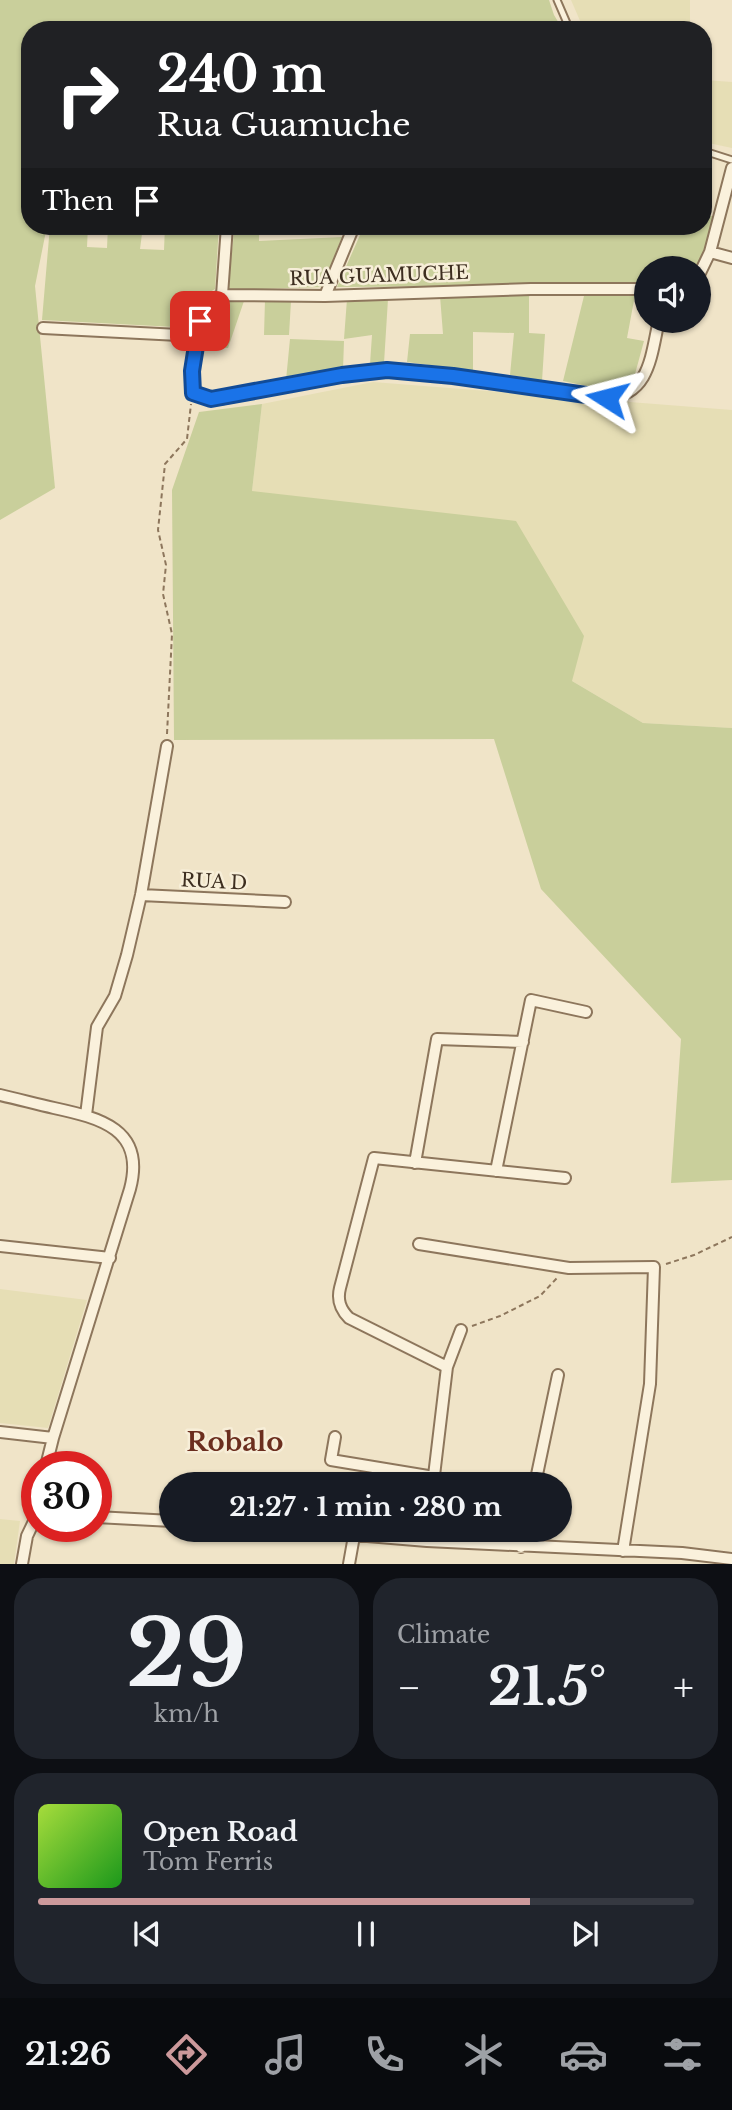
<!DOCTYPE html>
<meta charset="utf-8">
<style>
:root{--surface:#171b24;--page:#20242c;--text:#f1f3f6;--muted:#9ea1a6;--line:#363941;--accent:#cc999b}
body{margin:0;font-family:"Libre Baskerville",serif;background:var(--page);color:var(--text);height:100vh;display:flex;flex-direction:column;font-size:26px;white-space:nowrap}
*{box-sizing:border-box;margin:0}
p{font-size:23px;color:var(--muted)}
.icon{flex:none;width:38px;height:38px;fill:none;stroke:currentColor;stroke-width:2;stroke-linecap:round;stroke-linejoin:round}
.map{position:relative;height:1564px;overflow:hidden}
.panel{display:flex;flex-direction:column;gap:14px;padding:14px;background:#0d0f14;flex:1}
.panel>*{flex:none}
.hud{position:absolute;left:21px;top:21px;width:691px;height:214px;border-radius:28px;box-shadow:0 2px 5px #0004;background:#202124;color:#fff;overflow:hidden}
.buttons{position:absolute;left:634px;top:256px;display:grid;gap:14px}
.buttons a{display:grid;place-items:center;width:77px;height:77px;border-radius:50%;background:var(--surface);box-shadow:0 2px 5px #0004;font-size:35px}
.speed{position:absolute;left:21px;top:1451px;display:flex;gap:14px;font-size:35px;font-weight:700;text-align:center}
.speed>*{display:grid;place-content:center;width:91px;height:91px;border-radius:50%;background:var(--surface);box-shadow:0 2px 5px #0004;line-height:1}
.speed .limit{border:10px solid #d22;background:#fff;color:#111}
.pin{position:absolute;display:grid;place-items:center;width:60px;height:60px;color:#fff;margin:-30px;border-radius:14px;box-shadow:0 4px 10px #0006}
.me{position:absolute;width:77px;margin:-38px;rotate:279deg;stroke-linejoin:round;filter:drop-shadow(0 0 5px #0008)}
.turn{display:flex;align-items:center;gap:24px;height:147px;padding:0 21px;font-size:32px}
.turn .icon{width:91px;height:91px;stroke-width:2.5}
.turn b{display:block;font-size:49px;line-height:60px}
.then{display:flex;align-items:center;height:66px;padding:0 21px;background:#0003;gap:14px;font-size:26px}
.big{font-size:52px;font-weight:700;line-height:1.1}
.panel .card{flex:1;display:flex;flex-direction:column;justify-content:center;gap:10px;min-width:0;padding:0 24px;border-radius:28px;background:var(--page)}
.panel .dial{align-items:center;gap:0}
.dial b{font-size:91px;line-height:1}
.song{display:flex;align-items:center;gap:21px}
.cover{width:84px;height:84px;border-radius:10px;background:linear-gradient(135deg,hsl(80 70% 55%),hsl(120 70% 35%))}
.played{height:7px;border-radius:4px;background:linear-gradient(90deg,var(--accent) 75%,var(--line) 75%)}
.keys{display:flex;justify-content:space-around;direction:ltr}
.heat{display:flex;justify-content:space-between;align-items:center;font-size:38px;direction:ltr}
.panel .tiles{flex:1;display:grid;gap:14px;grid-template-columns:1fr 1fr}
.card:last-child{grid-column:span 2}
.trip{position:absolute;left:159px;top:1472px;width:413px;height:70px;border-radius:35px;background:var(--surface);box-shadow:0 2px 5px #0004;font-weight:700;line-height:70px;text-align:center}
.tabs{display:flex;height:112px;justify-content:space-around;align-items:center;background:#090b0e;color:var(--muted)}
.tabs .icon{width:49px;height:49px}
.tabs .current{color:var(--accent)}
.tabs b{font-size:32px;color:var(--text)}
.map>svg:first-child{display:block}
.farmland{fill:#e6deb5}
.green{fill:#c9cf9b}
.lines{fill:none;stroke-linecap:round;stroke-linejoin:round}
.service-casing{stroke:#8d765c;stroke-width:9}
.minor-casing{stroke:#8d765c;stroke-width:14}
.path{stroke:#8d765c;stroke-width:2;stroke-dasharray:5 3.5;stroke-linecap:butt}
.service{stroke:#faf1dc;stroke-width:5}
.minor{stroke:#faf1dc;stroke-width:10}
.route-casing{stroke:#114b97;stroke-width:18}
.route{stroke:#1a73e8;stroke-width:12}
.labels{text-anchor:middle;stroke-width:5;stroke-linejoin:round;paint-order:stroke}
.street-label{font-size:19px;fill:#3d2e20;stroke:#f7eed8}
.district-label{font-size:26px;font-weight:bold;fill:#6b2e1e;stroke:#f7eed8}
</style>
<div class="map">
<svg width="732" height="1564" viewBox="0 0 732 1564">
<rect width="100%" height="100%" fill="#f0e4c8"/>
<path class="farmland" d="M571,0H690V30H584Z
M704,80L732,82V148L704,142Z
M373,382L732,410V728L643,723L252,491L262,404Z
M0,1289L87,1300L48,1428L0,1423Z
M0,1519L20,1521L14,1564H0Z"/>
<path class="green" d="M0,0H549L554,15L563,30H30V226H47L35,286L55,488L0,520Z
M704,216H715L698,268H646V285L337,287L364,226H704Z
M50,226H88L87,247L107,248L108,226H143L140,249L164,250L165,226H219L215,289L197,300L194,328L42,320Z
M235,226H259V241L342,237L322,287L227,290Z
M529,294V333L545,334L542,381L510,375L514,333L473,332V371L407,362L410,334H443L440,296Z
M635,295L627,338L644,341L632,385L611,391L563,381L584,296Z
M347,299H388L384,363L370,364L372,335L344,339Z
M265,300L291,301L289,335H264Z
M244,301L228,348L204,347L205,313L216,303Z
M290,339L344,341L343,370L286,380Z
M262,404L252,491L516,521L584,636L572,681L643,723L732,728V1180L671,1183L681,1039L541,889L494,739L174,740L172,490L199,412Z"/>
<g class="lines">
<g class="service-casing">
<path id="service" d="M557,0L570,30
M704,151L732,160"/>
</g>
<g class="minor-casing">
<path id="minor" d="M710,252L732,168
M698,277L710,252L732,258
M646,289H531L325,296L222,295L209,301L201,313L192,371L193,392L211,399H220L342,375L387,370L453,376L607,398C650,395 651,355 659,320
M222,295L227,226
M325,296L354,226
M43,328L198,336
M141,895L285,902
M0,1095C18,1099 36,1104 54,1108C100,1118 146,1129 130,1189L53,1438L46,1466
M86,1115L97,1027L115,996L127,955L141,895L167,746
M415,1163L437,1039L523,1042
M496,1171L531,1000L586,1012
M419,1244L569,1268L654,1267L650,1384L623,1551
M0,1246L110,1258
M447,1367L349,1318C340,1309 337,1300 340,1288L374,1158L565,1178
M0,1432L53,1438
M335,1437L331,1460L434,1477
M433,1484L447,1367L461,1330
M535,1484L558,1375
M96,1517L172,1521
M296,1530L427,1541L682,1553L732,1559
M521,1547L525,1530
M22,1564L27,1536L37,1515
M349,1564L354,1536"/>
</g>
<path class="path" d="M167,734L172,634L163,594L166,565L158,530L165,464L187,439L191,404
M666,1264L694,1255L732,1237
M472,1326L500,1316L540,1296L557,1278"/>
<use href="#service" class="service"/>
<use href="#minor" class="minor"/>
</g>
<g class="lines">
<g class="route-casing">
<path id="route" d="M200,321L192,371L193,393L211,399L342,375L387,370L453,376L607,398"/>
</g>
<use href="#route" class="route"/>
</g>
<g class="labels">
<g class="street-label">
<text transform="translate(379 275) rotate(-2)" y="7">RUA GUAMUCHE</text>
<text transform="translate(214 881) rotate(3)" y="7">RUA D</text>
</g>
<g class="district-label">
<text x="235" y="1451">Robalo</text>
</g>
</g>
</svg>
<div class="buttons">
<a><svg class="icon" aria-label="sound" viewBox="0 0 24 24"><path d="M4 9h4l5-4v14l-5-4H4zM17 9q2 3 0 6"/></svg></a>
</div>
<div class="speed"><div class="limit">30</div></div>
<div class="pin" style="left:200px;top:321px;background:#d93025"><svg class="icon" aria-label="arrive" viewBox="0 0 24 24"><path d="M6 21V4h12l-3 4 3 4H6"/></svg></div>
<svg class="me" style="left:607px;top:398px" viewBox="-20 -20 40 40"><path d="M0-17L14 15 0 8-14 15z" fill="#1a73e8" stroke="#fff" stroke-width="4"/></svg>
<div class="trip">21:27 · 1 min · 280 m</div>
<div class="hud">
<div class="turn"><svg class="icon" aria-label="right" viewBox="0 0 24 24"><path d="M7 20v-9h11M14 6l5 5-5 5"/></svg><div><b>240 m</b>Rua Guamuche</div></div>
<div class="then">Then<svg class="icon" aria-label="arrive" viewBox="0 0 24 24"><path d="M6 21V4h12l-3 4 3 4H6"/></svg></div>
</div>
</div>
<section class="panel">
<div class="tiles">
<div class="card dial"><b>29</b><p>km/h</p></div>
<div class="card"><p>Climate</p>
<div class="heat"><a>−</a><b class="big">21.5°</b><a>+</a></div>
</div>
<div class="card">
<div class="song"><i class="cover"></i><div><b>Open Road</b><p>Tom Ferris</p></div></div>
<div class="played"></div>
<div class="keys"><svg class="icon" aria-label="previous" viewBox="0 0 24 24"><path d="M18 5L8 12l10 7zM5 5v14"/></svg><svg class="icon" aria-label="pause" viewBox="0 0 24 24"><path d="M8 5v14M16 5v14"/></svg><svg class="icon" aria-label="next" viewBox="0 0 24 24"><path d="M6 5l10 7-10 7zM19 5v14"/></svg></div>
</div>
</div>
</section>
<nav class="tabs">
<b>21:26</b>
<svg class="icon current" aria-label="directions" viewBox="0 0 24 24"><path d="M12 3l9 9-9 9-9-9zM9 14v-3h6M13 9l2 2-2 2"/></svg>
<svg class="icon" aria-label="music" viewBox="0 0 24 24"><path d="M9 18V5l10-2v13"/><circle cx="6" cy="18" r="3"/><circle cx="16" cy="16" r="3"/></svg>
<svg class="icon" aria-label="phone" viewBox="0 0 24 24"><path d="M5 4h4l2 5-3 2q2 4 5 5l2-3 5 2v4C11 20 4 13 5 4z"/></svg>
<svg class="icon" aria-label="climate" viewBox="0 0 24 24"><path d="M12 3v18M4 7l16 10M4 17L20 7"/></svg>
<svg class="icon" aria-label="car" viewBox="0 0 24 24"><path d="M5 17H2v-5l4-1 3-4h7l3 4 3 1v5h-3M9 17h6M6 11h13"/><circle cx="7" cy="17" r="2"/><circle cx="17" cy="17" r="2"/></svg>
<svg class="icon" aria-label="filters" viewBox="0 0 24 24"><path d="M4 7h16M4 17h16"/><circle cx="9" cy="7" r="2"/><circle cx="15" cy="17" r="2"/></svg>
</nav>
